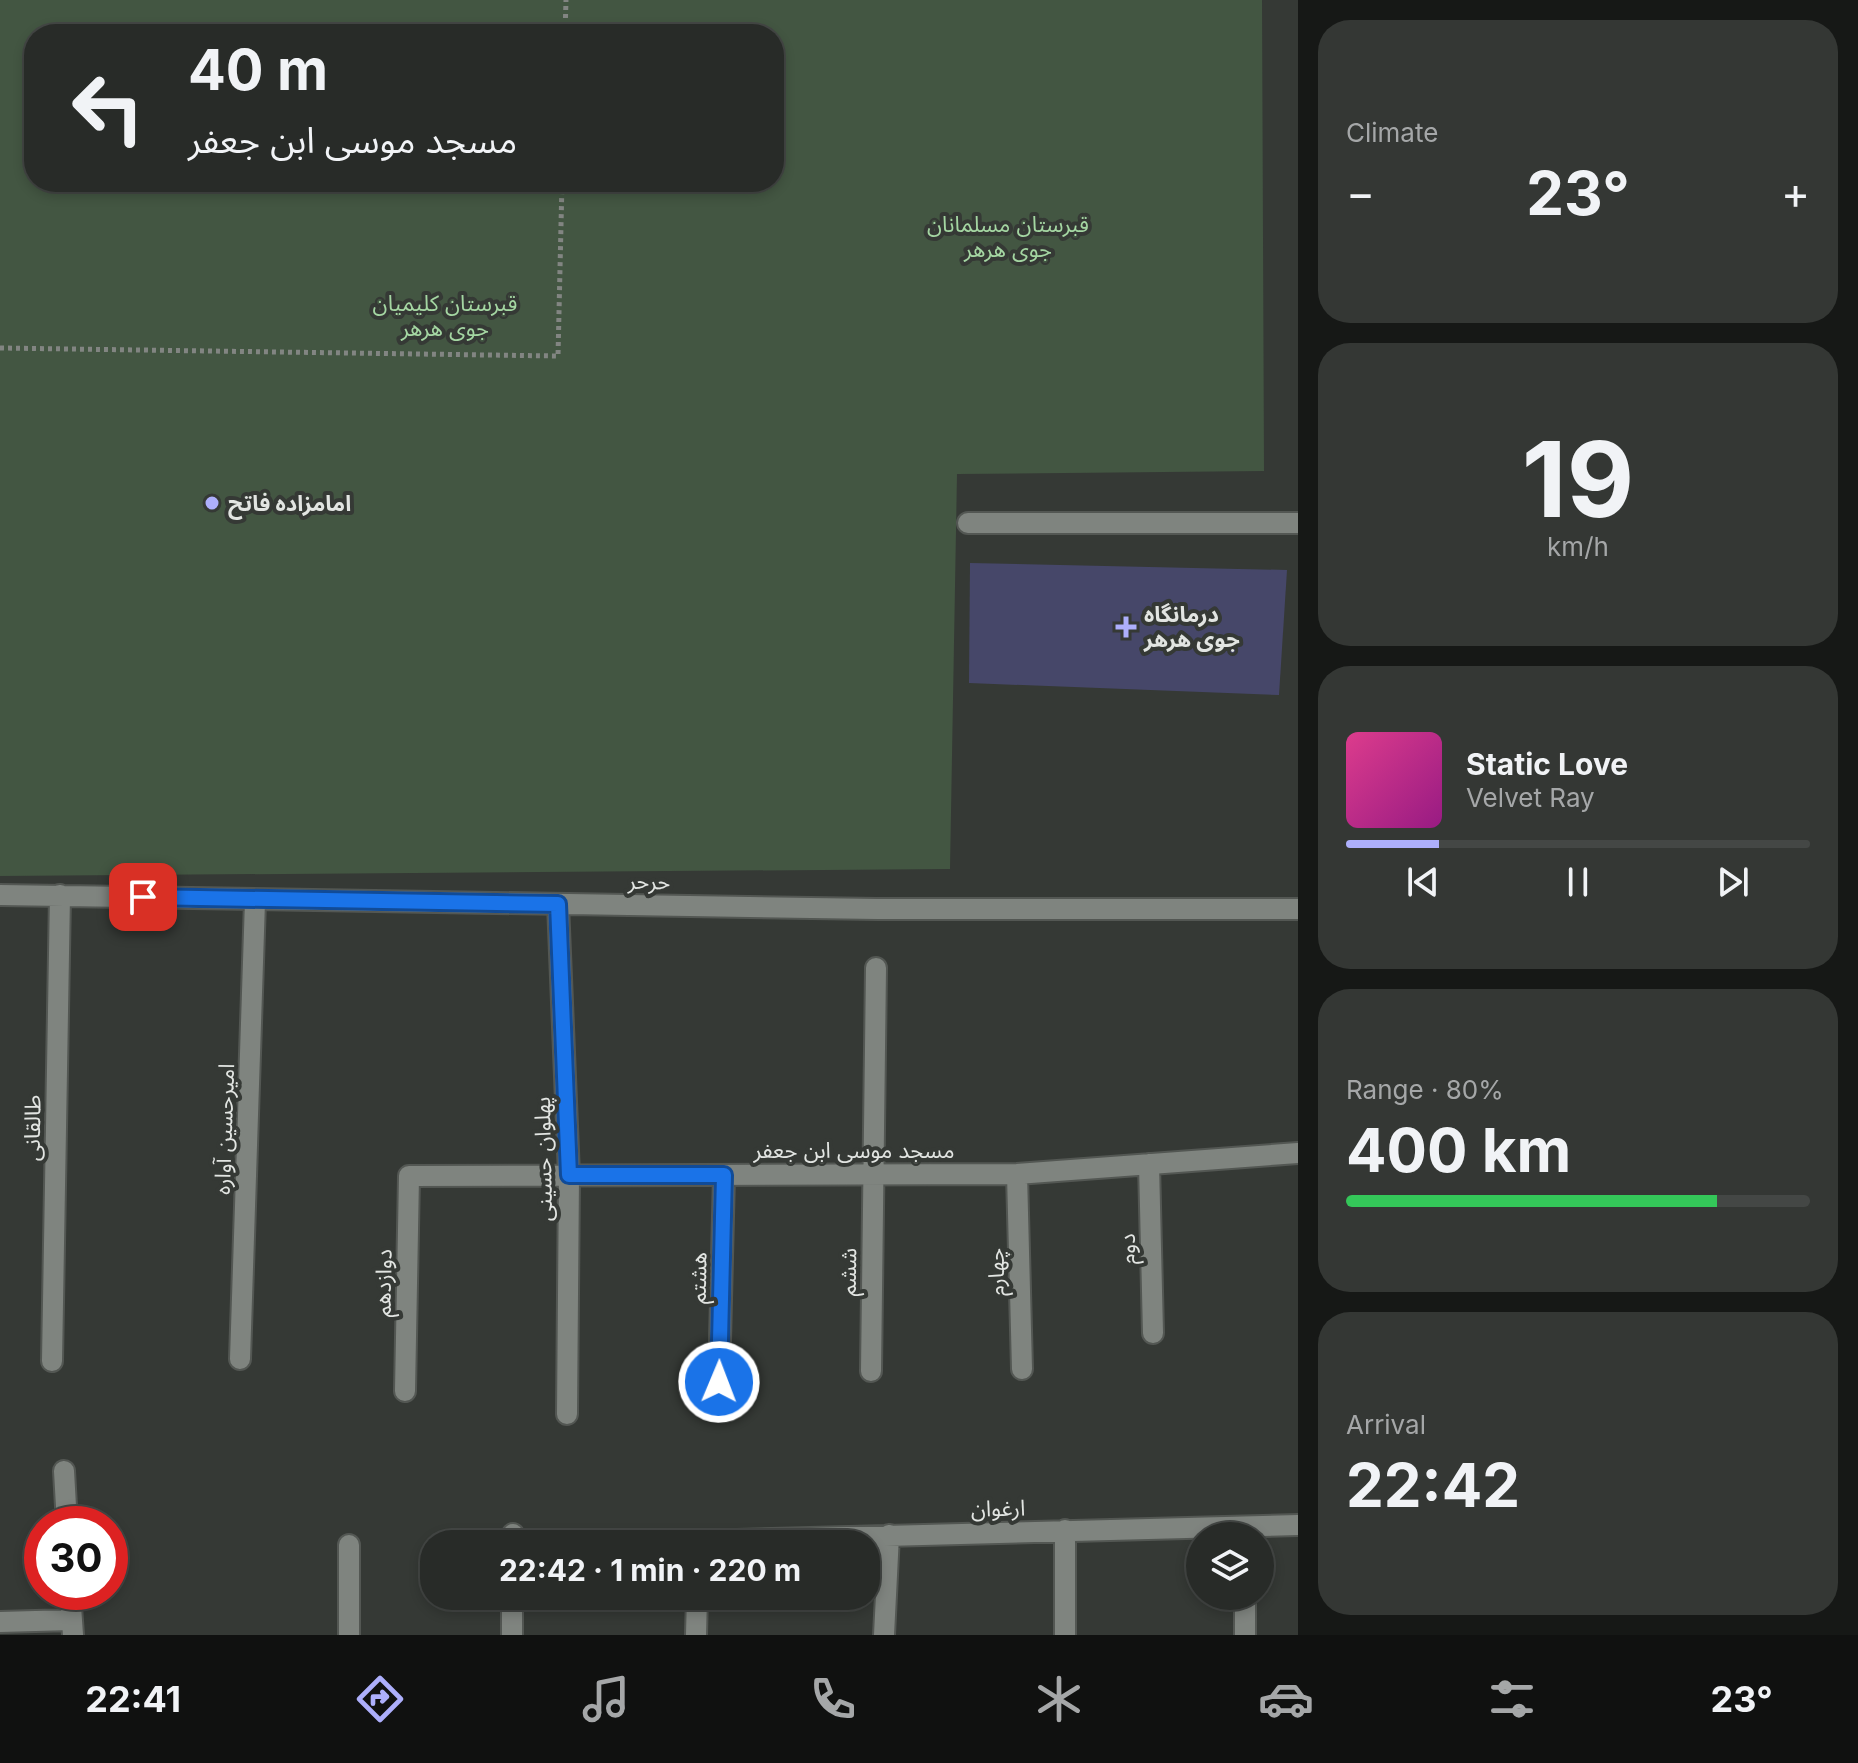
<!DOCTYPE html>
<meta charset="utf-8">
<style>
:root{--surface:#282b28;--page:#343734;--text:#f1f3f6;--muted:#a5a7a8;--line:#444745;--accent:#adaffb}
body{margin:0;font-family:Inter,"Noto Sans Arabic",sans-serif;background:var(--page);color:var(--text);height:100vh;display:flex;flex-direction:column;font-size:30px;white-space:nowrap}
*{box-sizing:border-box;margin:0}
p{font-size:26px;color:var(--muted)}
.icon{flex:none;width:44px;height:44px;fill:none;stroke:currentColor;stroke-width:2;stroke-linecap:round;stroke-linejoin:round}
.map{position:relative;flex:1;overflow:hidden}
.panel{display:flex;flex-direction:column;gap:20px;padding:20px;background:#161816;width:560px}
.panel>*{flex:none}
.hud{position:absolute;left:24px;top:24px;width:760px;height:168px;border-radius:32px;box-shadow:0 4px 12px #0003,0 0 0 2px var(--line);background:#282b28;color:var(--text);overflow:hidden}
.tools{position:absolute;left:1186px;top:1522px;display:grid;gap:16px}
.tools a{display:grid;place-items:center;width:88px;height:88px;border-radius:50%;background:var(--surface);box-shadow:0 4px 12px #0003,0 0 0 2px var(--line);font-size:40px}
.speed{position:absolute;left:24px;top:1506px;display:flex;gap:16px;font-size:40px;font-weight:700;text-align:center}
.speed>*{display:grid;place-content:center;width:104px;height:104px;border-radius:50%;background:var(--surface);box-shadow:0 4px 12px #0003,0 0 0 2px var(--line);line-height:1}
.speed .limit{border:12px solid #d22;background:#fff;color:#111}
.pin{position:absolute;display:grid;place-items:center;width:68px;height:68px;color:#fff;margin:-34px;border-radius:16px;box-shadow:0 4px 12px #0006}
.me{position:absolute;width:88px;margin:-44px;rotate:1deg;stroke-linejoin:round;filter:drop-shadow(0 0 6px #0008)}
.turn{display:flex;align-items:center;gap:28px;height:168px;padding:0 32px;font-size:36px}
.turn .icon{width:104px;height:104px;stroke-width:2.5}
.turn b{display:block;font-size:56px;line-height:68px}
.big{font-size:60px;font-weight:700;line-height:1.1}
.panel .card{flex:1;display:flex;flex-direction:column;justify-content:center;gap:12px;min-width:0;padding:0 28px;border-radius:32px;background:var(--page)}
.panel .dial{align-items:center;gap:0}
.dial b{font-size:104px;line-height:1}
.song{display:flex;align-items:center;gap:24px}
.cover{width:96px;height:96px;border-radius:12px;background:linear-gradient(135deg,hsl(330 70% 55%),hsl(310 70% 35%))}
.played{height:8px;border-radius:4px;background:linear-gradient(90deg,var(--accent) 20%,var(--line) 20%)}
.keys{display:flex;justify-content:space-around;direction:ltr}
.heat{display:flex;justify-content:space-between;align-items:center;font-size:44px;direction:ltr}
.charge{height:12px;border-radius:6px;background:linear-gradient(90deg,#34c759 80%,var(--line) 0)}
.trip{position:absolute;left:420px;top:1530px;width:460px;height:80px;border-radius:32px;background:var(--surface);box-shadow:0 4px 12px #0003,0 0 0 2px var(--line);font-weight:700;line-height:80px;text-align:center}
.menu{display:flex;height:128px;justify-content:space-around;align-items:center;background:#101110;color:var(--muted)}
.menu .icon{width:56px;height:56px}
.menu .on{color:var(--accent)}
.menu b{font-size:36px;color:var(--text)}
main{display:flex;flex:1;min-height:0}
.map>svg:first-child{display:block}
.green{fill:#435642;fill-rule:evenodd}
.building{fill:#464769}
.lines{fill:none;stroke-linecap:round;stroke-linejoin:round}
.minor-casing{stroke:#535753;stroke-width:24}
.path{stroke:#828582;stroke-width:5;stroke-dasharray:4 4;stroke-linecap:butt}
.minor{stroke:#7f847f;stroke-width:20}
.route-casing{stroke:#114b97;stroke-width:20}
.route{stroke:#1a73e8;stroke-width:14}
.poi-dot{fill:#adaffb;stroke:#353935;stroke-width:3}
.labels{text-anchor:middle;stroke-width:8;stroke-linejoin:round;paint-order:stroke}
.park-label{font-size:22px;fill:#a4d6a2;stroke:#353935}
.poi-label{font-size:22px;font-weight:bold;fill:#e2e5e2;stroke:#353935;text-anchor:start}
.street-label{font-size:22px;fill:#e2e5e2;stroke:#353935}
</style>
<main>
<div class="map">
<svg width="1298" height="1635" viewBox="0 0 1298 1635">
<rect width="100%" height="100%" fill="#353935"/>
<path class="green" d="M0,0H1262L1264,471L957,474L950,869L0,876ZM774,34V182H34V34Z"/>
<path class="building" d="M970,563L1287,570L1279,695L969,683Z"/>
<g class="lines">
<g class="minor-casing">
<path id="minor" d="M968,523H1298
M0,895L877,909H1298
M558,904L569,1175L567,1414
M1149,1164L1153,1333
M1017,1174L1022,1369
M240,1359L255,901
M52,1361L60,895
M871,1371L876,968
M719,1382L724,1175
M405,1391L409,1176L1017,1174L1298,1153
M64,1471L67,1524
M513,1544V1534
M699,1544V1541L1298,1525
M349,1545V1635
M70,1592L73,1635
M1245,1596V1635
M0,1622L71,1620
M512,1635V1596
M696,1635L697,1596
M884,1635L889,1535
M1065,1635V1530"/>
</g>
<path class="path" d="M565,34L566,0
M0,348L558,356L562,182"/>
<use href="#minor" class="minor"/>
</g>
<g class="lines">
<g class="route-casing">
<path id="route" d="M143,897L558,904L569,1175H724L719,1382"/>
</g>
<use href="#route" class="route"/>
</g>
<g class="poi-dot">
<circle cx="212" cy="503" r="8"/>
<path d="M1122 615h8v8h8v8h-8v8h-8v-8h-8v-8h8z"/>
</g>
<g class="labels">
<g class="park-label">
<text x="1008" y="232">قبرستان مسلمانان<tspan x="1008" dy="25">جوی هرهر</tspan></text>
<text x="445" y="311">قبرستان کلیمیان<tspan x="445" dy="25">جوی هرهر</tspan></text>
</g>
<g class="poi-label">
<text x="228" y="511">امامزاده فاتح</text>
<text x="1144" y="622">درمانگاه<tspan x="1144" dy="25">جوی هرهر</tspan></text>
</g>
<g class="street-label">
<text transform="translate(649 881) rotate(1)" y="8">حرحر</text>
<text transform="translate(32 1128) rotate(-89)" y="8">طالقانی</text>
<text transform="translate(224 1129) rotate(-88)" y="8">امیرحسین آواره</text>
<text x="854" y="1158">مسجد موسی ابن جعفر</text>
<text transform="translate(543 1159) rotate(-91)" y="8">پهلوان حسینی</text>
<text transform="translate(1127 1249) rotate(-91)" y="8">دوم</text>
<text transform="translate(848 1272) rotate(-89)" y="8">ششم</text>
<text transform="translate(996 1272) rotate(-91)" y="8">چهارم</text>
<text transform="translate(698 1278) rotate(-89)" y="8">هشتم</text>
<text transform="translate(383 1283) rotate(-89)" y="8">دوازدهم</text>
<text transform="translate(998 1508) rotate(-1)" y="8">ارغوان</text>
</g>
</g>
</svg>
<div class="tools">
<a><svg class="icon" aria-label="layers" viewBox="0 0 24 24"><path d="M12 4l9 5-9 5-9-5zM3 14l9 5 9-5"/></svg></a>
</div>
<div class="speed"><div class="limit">30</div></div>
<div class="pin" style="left:143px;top:897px;background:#d93025"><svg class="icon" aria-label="arrive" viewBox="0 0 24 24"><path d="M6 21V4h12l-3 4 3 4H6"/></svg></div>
<svg class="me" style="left:719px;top:1382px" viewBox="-20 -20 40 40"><circle r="17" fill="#1a73e8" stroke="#fff" stroke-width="3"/><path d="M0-11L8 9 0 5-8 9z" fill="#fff"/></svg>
<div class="trip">22:42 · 1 min · 220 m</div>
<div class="hud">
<div class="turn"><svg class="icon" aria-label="left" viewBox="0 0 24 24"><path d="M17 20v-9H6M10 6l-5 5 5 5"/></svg><div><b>40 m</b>مسجد موسی ابن جعفر</div></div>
</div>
</div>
<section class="panel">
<div class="card"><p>Climate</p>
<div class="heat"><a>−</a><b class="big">23°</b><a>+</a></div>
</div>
<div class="card dial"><b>19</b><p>km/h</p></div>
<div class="card">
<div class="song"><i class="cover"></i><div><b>Static Love</b><p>Velvet Ray</p></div></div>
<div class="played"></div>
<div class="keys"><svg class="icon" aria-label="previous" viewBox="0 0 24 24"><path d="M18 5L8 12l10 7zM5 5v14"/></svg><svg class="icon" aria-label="pause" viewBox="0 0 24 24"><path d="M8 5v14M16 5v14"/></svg><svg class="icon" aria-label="next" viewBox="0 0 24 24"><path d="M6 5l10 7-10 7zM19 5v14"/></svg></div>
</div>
<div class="card"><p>Range · 80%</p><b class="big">400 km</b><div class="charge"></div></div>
<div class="card"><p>Arrival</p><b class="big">22:42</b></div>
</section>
</main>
<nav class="menu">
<b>22:41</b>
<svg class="icon on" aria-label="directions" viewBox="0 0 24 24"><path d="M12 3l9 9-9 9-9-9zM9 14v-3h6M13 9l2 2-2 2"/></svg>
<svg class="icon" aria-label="music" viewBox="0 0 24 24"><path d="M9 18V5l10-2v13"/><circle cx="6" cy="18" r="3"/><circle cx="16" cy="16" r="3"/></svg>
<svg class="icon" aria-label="phone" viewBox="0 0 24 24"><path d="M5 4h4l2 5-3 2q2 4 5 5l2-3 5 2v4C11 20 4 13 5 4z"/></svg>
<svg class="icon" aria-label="climate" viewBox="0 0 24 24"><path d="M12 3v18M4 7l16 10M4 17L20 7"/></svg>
<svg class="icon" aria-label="car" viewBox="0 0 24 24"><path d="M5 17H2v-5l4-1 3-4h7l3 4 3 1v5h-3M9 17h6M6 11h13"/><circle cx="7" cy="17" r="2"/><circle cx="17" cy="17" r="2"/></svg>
<svg class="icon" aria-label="filters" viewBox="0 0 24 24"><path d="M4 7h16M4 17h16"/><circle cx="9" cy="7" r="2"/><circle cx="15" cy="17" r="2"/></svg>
<b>23°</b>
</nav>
